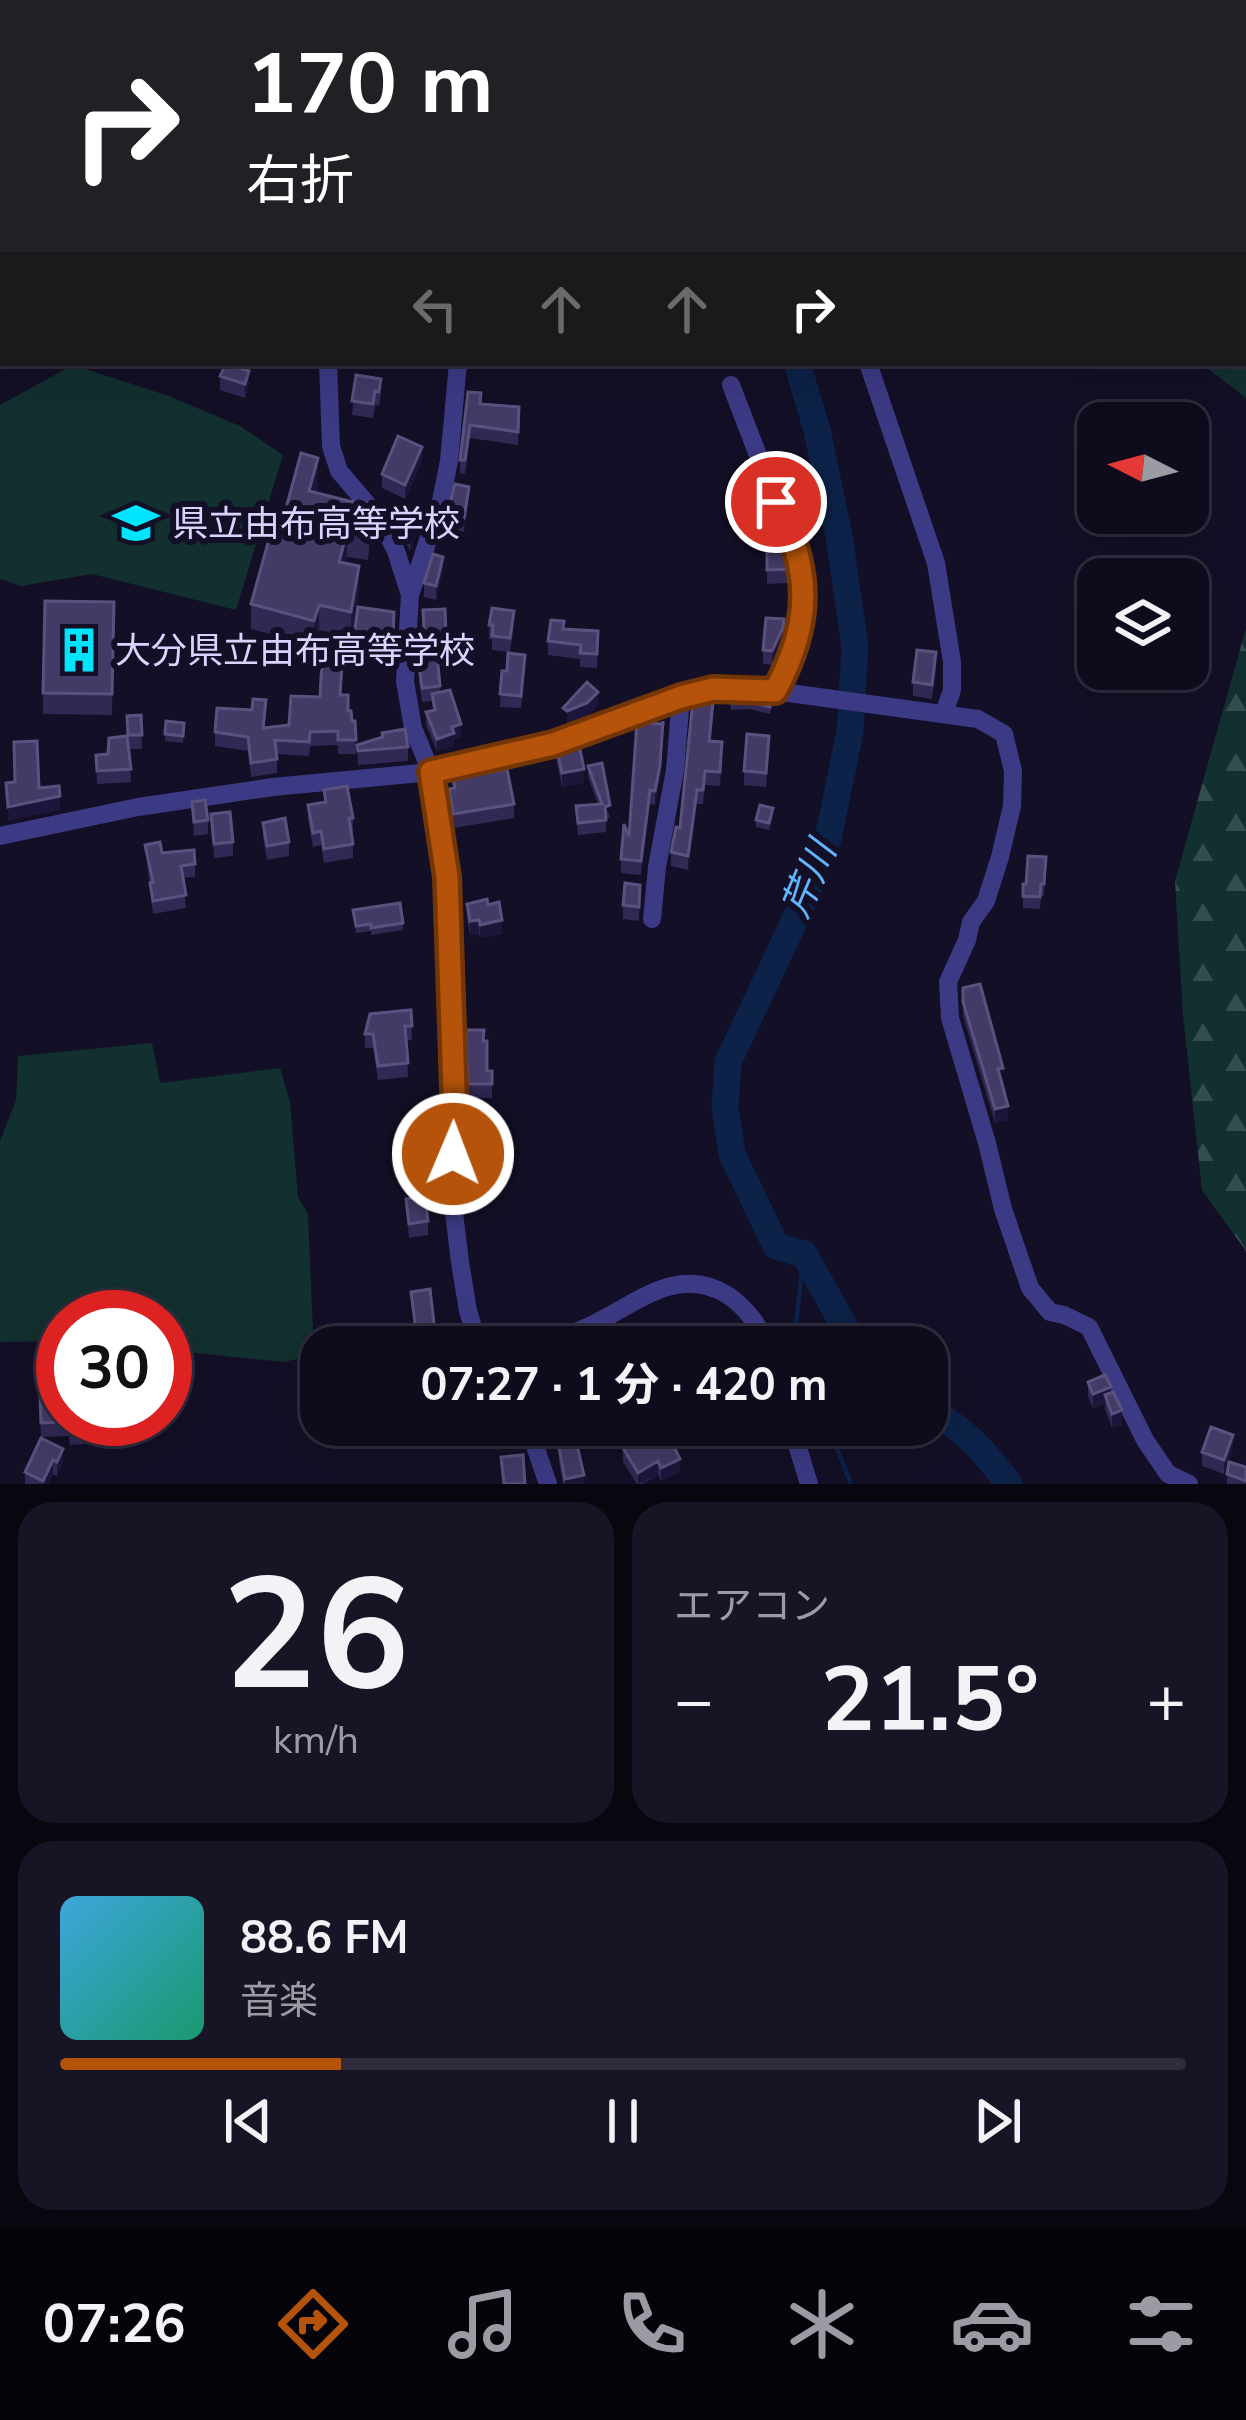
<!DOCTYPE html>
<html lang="ja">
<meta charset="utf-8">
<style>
:root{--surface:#0e0b1c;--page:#171425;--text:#f1f3f6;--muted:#9b9ba3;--line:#2e2b3b;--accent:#b45309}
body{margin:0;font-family:"Nunito Sans","Noto Sans JP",sans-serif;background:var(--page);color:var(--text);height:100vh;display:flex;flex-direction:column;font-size:45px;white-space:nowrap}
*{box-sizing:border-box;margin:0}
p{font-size:39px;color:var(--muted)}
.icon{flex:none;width:66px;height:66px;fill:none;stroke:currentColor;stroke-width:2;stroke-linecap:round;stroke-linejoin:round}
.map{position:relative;height:1484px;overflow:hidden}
.drawer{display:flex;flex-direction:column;gap:18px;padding:18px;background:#08060f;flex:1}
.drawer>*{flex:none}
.guide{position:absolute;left:0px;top:0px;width:1248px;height:366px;box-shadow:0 12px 48px #0002,0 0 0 3px var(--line);background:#202124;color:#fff;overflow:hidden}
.needle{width:78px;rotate:276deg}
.controls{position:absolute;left:1077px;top:402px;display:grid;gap:24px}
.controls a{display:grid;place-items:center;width:132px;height:132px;border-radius:24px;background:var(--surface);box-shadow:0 12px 48px #0002,0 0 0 3px var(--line);font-size:60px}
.speed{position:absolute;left:36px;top:1290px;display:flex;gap:24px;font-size:60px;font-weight:700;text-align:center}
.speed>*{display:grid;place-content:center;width:156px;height:156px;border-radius:50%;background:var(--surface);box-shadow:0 12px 48px #0002,0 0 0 3px var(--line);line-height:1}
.speed .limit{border:18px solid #d22;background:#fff;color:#111}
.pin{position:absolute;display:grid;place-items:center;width:102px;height:102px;color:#fff;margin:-51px;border:6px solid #fff;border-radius:50%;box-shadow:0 3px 12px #0007}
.me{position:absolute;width:132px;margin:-66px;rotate:1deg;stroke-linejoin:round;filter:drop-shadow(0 0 9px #0008)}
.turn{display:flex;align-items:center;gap:42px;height:252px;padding:0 48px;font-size:54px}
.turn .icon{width:156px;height:156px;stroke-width:2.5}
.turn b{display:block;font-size:84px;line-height:102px}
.lanes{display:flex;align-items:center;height:114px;padding:0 48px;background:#0003;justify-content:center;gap:60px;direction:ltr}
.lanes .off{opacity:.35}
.big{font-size:90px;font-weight:700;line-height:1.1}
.drawer .tile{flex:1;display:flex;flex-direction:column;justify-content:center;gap:18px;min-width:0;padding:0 42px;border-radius:36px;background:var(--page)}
.drawer .dial{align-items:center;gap:0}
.dial b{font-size:156px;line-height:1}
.song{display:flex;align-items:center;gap:36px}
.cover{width:144px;height:144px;border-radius:18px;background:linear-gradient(135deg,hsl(200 70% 55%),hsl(160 70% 35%))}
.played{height:12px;border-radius:6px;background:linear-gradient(90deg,var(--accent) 25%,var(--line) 25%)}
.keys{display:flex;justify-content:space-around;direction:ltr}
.heat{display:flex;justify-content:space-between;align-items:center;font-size:66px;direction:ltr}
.drawer .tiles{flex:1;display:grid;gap:18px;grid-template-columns:1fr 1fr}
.tile:last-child{grid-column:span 2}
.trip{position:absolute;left:300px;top:1326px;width:648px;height:120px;border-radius:36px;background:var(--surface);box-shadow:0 12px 48px #0002,0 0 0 3px var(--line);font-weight:700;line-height:120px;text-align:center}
.tab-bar{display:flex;height:192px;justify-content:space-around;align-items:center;background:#06040b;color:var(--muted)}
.tab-bar .icon{width:84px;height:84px}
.tab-bar .selected{color:var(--accent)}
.tab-bar b{font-size:54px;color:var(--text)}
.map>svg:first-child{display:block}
.forest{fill:url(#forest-firs)}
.park{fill:#12302f}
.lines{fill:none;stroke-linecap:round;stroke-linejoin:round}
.stream{stroke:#0c2248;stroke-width:4.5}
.river{stroke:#0c2248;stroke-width:27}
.minor{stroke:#3d3a85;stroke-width:18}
.wall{fill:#312854}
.shaded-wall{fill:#1d163a}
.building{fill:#433a66;stroke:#5a527e;stroke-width:3}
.route-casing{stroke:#753606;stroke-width:30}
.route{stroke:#b45309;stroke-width:21}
.labels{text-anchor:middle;stroke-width:12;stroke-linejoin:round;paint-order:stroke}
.poi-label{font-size:36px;fill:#d9d4ff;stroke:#130f26;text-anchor:start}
.water-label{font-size:39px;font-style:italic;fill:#62b6ff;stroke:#130f26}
</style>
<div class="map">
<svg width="1246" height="1484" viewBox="0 0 1246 1484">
<defs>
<pattern id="forest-firs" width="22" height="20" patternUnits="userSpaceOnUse" patternTransform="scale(3)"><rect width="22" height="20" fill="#12302f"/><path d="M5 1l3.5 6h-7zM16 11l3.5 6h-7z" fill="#344d4e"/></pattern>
</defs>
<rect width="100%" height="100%" fill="#130f26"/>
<path class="forest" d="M821,0H1246V398L1201,363H1245V3H822Z
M1246,628V1251L1202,1190L1183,1015L1175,881Z"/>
<path class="park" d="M73,365L169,396L240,426L283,455L236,610L92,574L21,586L0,579V405Z
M152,1043L160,1083L280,1068L290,1102L298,1197L308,1214L314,1355L284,1362L165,1350V1317H63V1341L0,1342V1141L16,1100L18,1056Z"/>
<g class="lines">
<path class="stream" d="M799,1347L796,1323L804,1254
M828,1425L851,1484"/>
<path class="river" d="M797,363L817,430L839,536L855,647L850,732L828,838L800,909L728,1062L725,1107L732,1154L776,1246L804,1254L856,1347
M927,1409C963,1427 985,1452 1009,1484"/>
<path class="minor" d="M286,0L288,3
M365,0L366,3
M328,363L331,446L339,471L379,518L396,551L410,595
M458,363L449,461L441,501L410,595L405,681L413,728L431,772L447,877L455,1119L451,1188L460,1262L468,1311L476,1337L488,1347
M868,363L936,563L952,662V690L944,713
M731,385L776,502L791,530L804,578L796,646L775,691
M0,836L138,807L273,787L431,772L553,744L681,697L713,689L775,691L978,719L1004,734L1013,771L1012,806L1000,857L986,901L971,922L967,940L948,982L950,1018L987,1143L1003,1209L1030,1288L1050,1312L1064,1315L1089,1327L1145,1440L1168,1474L1189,1484
M652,919L657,867L675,770L681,697
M532,1347C549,1341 568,1336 585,1328C633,1307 677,1262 729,1296C746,1308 761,1327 767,1347
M547,1425L536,1449L548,1484
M791,1425L809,1484"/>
</g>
<path class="wall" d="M356,375L381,393L379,406L375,405L373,418L352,415Z
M220,376L249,385L245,398L220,390Z
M468,392L481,404L519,407L518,445L470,438L465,474L460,473V460Z
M422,461L405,499L382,488V474Z
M318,483L316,492L371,531L368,560L347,557L345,563L359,591L351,637L319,630L314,646L251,629V604L279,534Z
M469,501L464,532L447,529V515Z
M404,514L418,528L410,551L404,538Z
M767,543L788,569V583L767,584Z
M443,571L436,600L424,597V583Z
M114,602L112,715L43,714V693Z
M445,609L446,647H442V657H437L440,692L461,737L454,739V746L437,751L426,725V712L433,710L432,701L422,702L419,680V653L424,652Z
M489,625H514L510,652L492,650V639H489Z
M564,629L598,631L597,668L580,667V659L548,655V641Z
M394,633L393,662L354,656V635Z
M784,633L783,642L772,665L763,664V650Z
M936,666L932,699L913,696V682Z
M525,668L521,708L500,707L502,671Z
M341,695L352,721H355L356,754H338V745L310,746L309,756L277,754V773L251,777L248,751L215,746V732L266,714L264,728L289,725L320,697Z
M730,696L772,704L770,714L749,709L731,710Z
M141,715L142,749H129L131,782L97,784L96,755L108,754L127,736Z
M713,716L711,741L722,756L720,786L705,785L703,804H697L688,870L671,866V852Z
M166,721L184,723L183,743L165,741Z
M663,735L660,779L655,805L650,804L641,875L621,873V859Z
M556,744L584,783L562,787L556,758Z
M357,745L408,747V761L358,765Z
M769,750L766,787L744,785V771Z
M588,766L610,817L606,818V832L578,835L576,806L598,804L588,777Z
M453,779L514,804V818L453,828L449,789H453Z
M324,790L353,818V858L324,863L321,845L313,847L308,819V805L324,802Z
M192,802L208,820V834L194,836Z
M211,814L233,842V856L214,858Z
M773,815L769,830L756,827V820Z
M263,823L289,842V856L267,860L263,837Z
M145,845L162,853L195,864V877L183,878L186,908L153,914Z
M1046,857L1044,896L1041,895L1040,909L1023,908V884H1026Z
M640,885L639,921L623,919V905Z
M467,904L488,905L502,934L480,938L479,934L470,935L467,918Z
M353,910L403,923V930L371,935V931L356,933Z
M963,988L1003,1082L1008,1120L995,1123L963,1016Z
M411,1010L412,1040H407L408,1077L378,1080L373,1048H365V1034Z
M466,1030L487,1071H492V1098H468Z
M441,1114L440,1143L435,1142L433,1153H439L438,1181L430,1180L429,1184L420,1183L421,1160L414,1159V1145Z
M406,1199L428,1221V1235L409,1238Z
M1088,1382L1111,1393L1122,1424L1112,1428L1105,1409V1404L1093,1408L1088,1396Z
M40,1395L83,1419L84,1444L70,1445L69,1436L41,1437Z
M41,1438L63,1463L57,1476L53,1474L48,1484H25V1472Z
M634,1445L680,1472L661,1481L658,1475L642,1484H637L623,1462V1448Z
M559,1448L584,1484H563L559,1462Z
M1233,1449L1224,1474L1202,1466V1452Z
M1246,1467V1484H1227V1474Z"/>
<path class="shaded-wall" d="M249,371V385L245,398V384Z
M422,447V461L405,499V485Z
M318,458V483L309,516V491Z
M469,487V501L464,532V518Z
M418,514V528L410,551V537Z
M347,532V557L339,587V562Z
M443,557V571L436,600V586Z
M359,566V591L351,637V612Z
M319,605V630L314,646V621Z
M784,619L783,642L772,665V651Z
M598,692V706L587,717L567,725V711Z
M663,721L660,779L655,805V791Z
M461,724V737L454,739V746L437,751V739L452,727Z
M584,769V783L562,787V773Z
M650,790V804L641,875V861Z
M697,790V804L688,870V856Z
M60,796V810L8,821V807Z
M479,920V934L470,935V921Z
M502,920V934L480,938V925Z
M1008,1106V1120L995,1123V1109Z
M1111,1387V1401L1105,1395V1404L1093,1408V1394Z
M1122,1410V1424L1112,1428V1414Z
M619,1425H632V1426L619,1434Z
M1233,1435V1449L1224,1474V1460Z
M63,1449V1463L57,1476V1462Z
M680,1459V1472L661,1481V1468Z
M53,1460V1474L48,1484H43Z
M658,1461V1475L638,1484V1473Z
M584,1475V1484H565V1479Z"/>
<path class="building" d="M226,364L249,371L245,384L220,376Z
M356,375L381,379L379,392L375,391L373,404L352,401Z
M468,392L481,393L480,404L519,407L518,432L470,425L465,460H460Z
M398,436L422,447L405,485L382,474Z
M301,453L318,458L309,491L349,501L369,503L371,506L368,535L347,532L339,562L359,566L351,612L319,605L314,621L251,604L271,532L279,534Z
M455,484L469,487L464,518L447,515Z
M404,514H418L410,537L404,524Z
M773,526H780L788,557V569L767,570V543H774Z
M433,554L443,557L436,586L424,583Z
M45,601L114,602L112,694L43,693Z
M358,607L394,612L393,641L354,635Z
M492,608L514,611L510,638L492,636L493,625H489Z
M445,609L446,633H441L442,643L436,644L440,686L422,688L419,666V653L425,652L423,610Z
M766,618L784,619L783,628L772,651L763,650Z
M551,620L564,621L563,629L598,631L597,654L580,653L581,645L548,641Z
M917,650L936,652L932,685L913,682Z
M508,653L525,655L521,696L500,694L502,671H507Z
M322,661L342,663L340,695H348V711H351L352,721H355L356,740H338V731L310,732L309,742L275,740L277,759L251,763L248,737L215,732L217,708L252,710L253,699L266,700L263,728L289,725L291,696L320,697Z
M587,682L598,692L587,703L567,711L563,708Z
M450,690L461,724L452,727L454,733L437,739L426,712L435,710L432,694Z
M730,696L772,697L770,707L749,702L731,703Z
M693,700L713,702L709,741L722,742L720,772L705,771L703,790H697L688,856L671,852L676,827L680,828Z
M141,715L142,735H128L127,716Z
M166,721L184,723L183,736L165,734Z
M663,721L660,765L655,791L650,790L641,861L621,859L624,824L629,836L637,722L663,724Z
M405,729L408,747L358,751L357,745L383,737L382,733Z
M747,734L769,736L766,773L744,771Z
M127,736L131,769L97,771L96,755L108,754L109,738Z
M578,739L584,769L562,773L556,744Z
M37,741L39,788L59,786L60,796L8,807L6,783L15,782L14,742Z
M602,763L610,805L605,807L606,820L578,823L576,806L602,804L588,766Z
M507,769L514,804L453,814L449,789L455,788L453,779Z
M347,786L353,818H349L353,844L324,849L321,831L313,833L308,805L326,802L324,790Z
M205,800L208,820L194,822L192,802Z
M760,805L773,808L769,823L756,820Z
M230,812L233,842L214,844L211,814Z
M285,818L289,842L267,846L263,823Z
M160,842L162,853L194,850L195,864L181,866L186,895L153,901L150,883L153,882L145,845Z
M1028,856L1046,857L1044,884H1041L1040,897L1023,896V884H1026Z
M625,883L640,885L639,907L623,905Z
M487,899L488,905L499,902L502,920L480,925L479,920L470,921L467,904Z
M400,903L403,923L371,928V924L356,926L353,910Z
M980,984L1003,1068L998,1069L1008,1106L995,1109L963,1002V988Z
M411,1010L412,1026H405L408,1063L378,1066L373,1034H365L370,1014Z
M466,1030H484L483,1041H487V1071H492V1084H468Z
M419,1111L441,1114L440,1129L435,1128L432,1153H439L438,1167L430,1166L429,1170L420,1169L422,1146L414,1145Z
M425,1196L428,1221L409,1224L406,1199Z
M430,1289L435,1332L443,1329L448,1342L443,1343L445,1347H415L413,1340L417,1338L411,1292Z
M1105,1375L1111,1387L1093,1394L1088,1382Z
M1113,1392L1122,1410L1112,1414L1105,1395Z
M63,1394V1419H83L84,1430L70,1431L69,1422L41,1423L40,1395Z
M1211,1427L1233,1435L1224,1460L1202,1452Z
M668,1434L680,1459L661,1468L658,1461L638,1473L623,1448L644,1440L647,1445Z
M41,1438L63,1449L57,1462L53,1460L43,1481L25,1472Z
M577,1445L584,1475L565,1479L559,1448Z
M523,1455L525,1484H504L501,1457Z
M1229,1462L1246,1467V1481L1227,1474Z"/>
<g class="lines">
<g class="route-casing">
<path id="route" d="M453,1154L455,1119L447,877L431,772L553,744L681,697L713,689L775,691C812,623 812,570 776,502"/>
</g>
<use href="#route" class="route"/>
</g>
<defs>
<g id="school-bare" transform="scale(3.6)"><path d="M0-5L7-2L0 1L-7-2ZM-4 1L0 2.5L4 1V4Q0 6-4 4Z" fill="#00e5ff" stroke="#130f26" stroke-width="2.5" paint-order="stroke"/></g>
<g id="building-bare" transform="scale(3.6)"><path d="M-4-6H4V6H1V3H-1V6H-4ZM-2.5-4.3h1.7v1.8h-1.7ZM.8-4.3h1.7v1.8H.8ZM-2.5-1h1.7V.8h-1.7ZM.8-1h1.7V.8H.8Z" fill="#00e5ff" stroke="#130f26" stroke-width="2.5" paint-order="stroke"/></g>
</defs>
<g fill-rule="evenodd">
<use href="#school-bare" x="136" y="523"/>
<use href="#building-bare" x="79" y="650"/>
</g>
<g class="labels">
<g class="poi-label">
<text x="172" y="536">県立由布高等学校</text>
<text x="115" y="663">大分県立由布高等学校</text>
</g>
<g class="water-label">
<text transform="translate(808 879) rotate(-67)" y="14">芹川</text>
</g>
</g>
</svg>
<div class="controls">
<a><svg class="needle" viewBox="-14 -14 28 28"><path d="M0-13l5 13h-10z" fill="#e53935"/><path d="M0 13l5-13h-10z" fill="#9b9ba3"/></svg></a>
<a><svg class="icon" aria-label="layers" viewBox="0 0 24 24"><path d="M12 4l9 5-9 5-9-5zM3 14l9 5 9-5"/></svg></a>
</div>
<div class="speed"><div class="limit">30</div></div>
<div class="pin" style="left:776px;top:502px;background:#d93025"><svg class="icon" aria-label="arrive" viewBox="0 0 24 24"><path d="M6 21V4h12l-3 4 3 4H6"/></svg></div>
<svg class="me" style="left:453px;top:1154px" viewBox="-20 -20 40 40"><circle r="17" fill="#b45309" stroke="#fff" stroke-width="3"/><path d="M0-11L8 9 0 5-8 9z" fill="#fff"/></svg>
<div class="trip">07:27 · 1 分 · 420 m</div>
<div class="guide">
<div class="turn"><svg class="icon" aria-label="right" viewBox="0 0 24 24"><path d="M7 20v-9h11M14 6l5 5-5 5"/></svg><div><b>170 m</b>右折</div></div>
<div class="lanes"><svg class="icon off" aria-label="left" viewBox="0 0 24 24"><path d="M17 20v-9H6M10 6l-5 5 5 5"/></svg><svg class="icon off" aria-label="ahead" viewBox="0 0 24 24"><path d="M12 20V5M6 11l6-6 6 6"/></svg><svg class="icon off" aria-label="ahead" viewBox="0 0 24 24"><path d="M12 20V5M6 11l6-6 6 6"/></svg><svg class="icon" aria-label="right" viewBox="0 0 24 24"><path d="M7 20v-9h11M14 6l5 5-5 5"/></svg></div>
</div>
</div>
<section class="drawer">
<div class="tiles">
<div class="tile dial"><b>26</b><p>km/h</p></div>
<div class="tile"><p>エアコン</p>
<div class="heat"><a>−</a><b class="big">21.5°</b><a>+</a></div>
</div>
<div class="tile">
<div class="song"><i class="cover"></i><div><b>88.6 FM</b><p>音楽</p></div></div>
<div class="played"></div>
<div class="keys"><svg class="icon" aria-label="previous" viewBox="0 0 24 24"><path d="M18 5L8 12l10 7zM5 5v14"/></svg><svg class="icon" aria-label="pause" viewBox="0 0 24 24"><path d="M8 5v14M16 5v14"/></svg><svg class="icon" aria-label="next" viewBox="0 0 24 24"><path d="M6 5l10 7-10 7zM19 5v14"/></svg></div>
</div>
</div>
</section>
<nav class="tab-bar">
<b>07:26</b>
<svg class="icon selected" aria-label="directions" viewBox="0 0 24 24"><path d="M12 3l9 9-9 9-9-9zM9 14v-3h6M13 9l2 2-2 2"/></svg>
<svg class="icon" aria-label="music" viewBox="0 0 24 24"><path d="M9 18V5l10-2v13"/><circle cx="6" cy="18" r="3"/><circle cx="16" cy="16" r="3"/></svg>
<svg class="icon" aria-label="phone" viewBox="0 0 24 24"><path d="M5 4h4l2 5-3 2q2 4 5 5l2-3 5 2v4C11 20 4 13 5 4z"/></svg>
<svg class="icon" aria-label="climate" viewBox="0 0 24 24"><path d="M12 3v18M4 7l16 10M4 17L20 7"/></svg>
<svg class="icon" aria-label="car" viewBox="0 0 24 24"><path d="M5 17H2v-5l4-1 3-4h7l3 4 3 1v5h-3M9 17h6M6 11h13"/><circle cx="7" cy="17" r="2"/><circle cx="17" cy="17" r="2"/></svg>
<svg class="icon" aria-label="filters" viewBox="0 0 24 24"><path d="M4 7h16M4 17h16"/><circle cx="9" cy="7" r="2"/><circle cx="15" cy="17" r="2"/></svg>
</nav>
